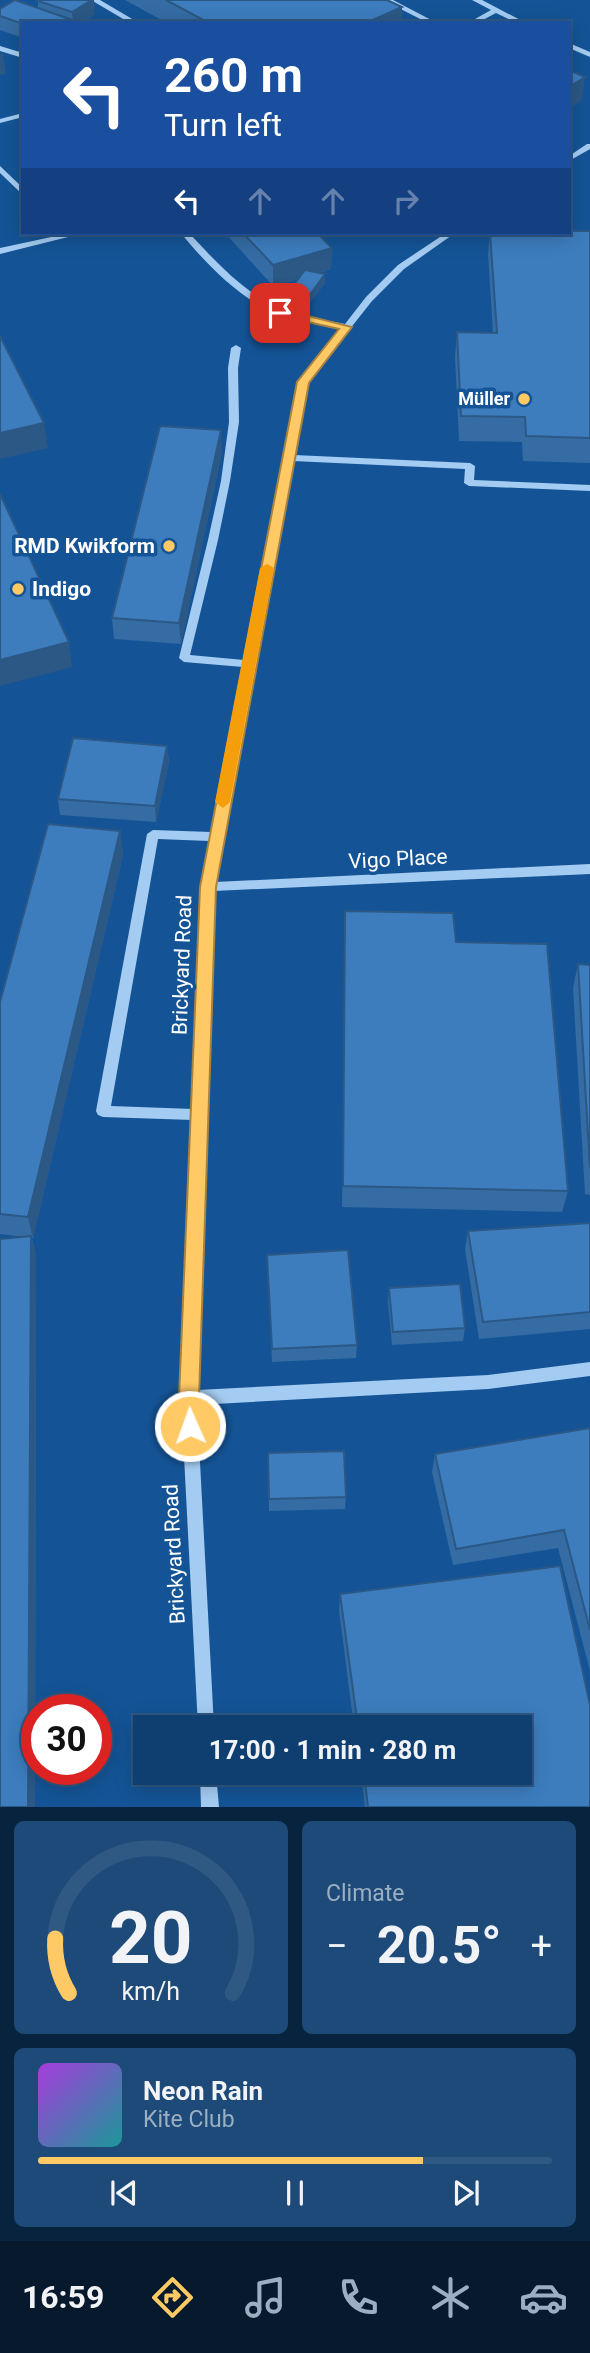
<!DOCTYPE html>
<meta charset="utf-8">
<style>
:root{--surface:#0f3f70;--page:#1d4a78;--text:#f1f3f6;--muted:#9bafc3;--line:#2f5883;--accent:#ffca65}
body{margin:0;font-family:Roboto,sans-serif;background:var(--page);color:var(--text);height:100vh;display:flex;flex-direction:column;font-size:26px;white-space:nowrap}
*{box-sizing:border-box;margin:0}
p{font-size:23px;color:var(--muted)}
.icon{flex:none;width:38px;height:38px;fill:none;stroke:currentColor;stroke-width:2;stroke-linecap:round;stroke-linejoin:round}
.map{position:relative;height:1807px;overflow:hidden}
.side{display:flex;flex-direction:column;gap:14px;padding:14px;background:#08233e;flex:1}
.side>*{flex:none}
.banner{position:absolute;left:21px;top:21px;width:550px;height:214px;border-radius:0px;box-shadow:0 4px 18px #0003,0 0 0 2px var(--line);background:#1a4fa0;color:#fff;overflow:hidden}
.speed{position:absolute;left:21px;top:1694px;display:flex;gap:14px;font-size:35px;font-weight:700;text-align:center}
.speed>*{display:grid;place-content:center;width:91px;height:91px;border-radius:50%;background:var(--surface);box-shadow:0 4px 18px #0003,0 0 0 2px var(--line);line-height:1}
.speed .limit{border:10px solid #d22;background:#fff;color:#111}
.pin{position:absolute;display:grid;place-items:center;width:60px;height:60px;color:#fff;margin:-30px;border-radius:14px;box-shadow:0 4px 10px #0006}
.me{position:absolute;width:77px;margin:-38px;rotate:358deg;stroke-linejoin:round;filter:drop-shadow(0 0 5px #0008)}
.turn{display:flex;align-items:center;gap:24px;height:147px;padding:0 28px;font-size:32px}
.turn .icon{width:91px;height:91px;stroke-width:2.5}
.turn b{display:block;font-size:49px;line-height:60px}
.lanes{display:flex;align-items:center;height:66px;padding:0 28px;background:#0003;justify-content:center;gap:35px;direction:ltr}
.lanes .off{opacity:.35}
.big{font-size:52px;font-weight:700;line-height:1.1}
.side .tile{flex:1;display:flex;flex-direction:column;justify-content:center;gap:10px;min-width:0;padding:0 24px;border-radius:10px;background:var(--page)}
.side .dial{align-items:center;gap:0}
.dial svg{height:182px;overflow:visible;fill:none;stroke:var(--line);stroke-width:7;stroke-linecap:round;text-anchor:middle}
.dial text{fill:var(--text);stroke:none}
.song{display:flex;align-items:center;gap:21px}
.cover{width:84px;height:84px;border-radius:10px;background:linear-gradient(135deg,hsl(280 70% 55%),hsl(180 70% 35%))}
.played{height:7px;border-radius:4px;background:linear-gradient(90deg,var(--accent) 75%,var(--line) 75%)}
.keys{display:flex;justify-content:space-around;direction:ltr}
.heat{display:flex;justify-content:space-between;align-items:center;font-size:38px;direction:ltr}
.side .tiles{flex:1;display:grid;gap:14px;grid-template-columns:1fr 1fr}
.tile:last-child{grid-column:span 2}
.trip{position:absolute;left:133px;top:1715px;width:399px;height:70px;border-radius:0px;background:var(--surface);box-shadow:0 4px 18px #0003,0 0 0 2px var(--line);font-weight:700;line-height:70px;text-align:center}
.dock{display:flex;height:112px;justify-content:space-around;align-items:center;background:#06192d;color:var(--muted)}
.dock .icon{width:49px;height:49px}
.dock .on{color:var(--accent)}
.dock b{font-size:32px;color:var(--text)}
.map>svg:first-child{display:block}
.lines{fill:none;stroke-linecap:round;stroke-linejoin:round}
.minor{fill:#a4ccf2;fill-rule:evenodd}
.wall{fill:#346ca3}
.shaded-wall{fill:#2b5885}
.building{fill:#3d7dbe;stroke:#2b5885;stroke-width:2}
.route{fill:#ffca65;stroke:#a68342;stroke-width:2}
.slow{fill:#f59e0b}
.poi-dot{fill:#ffca65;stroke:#145496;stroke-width:2.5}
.labels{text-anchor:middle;stroke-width:7;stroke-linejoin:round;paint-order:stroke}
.far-poi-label{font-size:18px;font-weight:bold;fill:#fff;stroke:#145496;text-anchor:end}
.poi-label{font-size:21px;font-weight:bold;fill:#fff;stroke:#145496;text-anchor:end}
.street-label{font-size:21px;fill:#fff;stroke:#145496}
</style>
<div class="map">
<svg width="590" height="1807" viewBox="0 0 590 1807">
<rect width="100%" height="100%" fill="#145496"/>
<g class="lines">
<path class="minor" d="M91,0H100L139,23H130Z
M383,0H393L437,23H428Z
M472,0H482L526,23H517L496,13L477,23H468L491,10Z
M569,43L590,52V57L569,48Z
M0,46L23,53V58L0,51Z
M23,113V117L0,123V119Z
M587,144H590V149L569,161V156Z
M0,166L23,188V195L0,173Z
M70,233H84L0,254V248Z
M181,233H189C216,262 248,297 286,311C305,318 325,320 345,324L366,297L398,265L446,233H455L404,269L372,301L308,382L294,455L470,463L475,466L474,480L590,485V491L469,486L464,483L465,469L293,461L215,882L590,864V874L214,891L197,1390L488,1375L590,1362V1376L488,1389L197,1405L214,1727H198L181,1398L193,1120L103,1117L98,1115L96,1111L147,834L153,830L211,832L243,667L184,662L179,658L208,540L221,481L229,422L228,368L231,348L236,345L241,348L238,368L239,422L230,481L218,540L190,655L244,660L298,382L341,328C320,324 297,322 277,314C240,299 205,263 181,233ZM158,839L209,841L202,887L193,1109L111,1106Z
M200,1773H216L219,1807H201Z"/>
</g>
<path class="wall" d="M125,0H387L402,7V23H167Z
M38,1L95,14L82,23H23V38L0,30V9L38,8Z
M590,231V463L523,461L522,442L459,441L455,357L457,332L493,333L488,254L490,233H569Z
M225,233H317L332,248L331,269L319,273L325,274V283L303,312L283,308V299L298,279L273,286Z
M222,452L181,644L114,639L112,618Z
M167,746L169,762L156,822L60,815L58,799Z
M120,831L123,855L33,1238H32L36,1257L35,1807H0L23,1237L0,1234V1002Z
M345,911L456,942L568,1191L562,1212L342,1207Z
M578,964L590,965V1195L585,1194L573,988Z
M590,1223V1329L479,1339L465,1249L468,1231Z
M267,1255L357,1345L356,1358L272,1362Z
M389,1288L465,1328L463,1341L392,1345L388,1302Z
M590,1428V1671L558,1548L453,1565L432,1472L435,1454Z
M268,1453L346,1497L345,1509L269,1511Z
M560,1566L590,1705V1807H365L361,1773H520V1727H354L339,1610L340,1594Z"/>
<path class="shaded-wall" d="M92,0H94L95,14L81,23H73L72,12Z
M402,7V23H366Z
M3,53L6,74L0,75V54Z
M585,77L582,100L569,109V87Z
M332,248L331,269L273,286V265Z
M325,274V283L303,312V304Z
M44,423L48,448L0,459V433Z
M221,430L222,452L181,644L179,623Z
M69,642L72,667L0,686V660Z
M167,746L169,762L156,822L155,806Z
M120,831L123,855L33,1238L28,1217Z
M31,1236L36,1257L35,1807H28Z"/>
<path class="building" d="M15,0L81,23H23V24L0,16V9Z
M40,0H92L72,12L38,1Z
M166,0H387L402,7L366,23H209Z
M569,70L585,77L569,87Z
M569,231H590V438L526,436L525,417L461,416L457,332L497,333L490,233H569Z
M243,233H317L332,248L273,265Z
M305,270L325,274L303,304L283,299Z
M0,336L44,423L0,433Z
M160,426L221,430L179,623L112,618Z
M0,494L69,642L0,660Z
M73,738L167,746L155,806L58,799Z
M48,824L120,831L28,1217L0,1214V1002Z
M345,911L453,913L456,942L547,944L568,1191L343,1186Z
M578,964L590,965V1168Z
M590,1223V1312L483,1322L468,1231Z
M31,1236L28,1807H0V1239Z
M348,1250L357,1345L272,1349L267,1255Z
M460,1284L465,1328L393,1332L389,1288Z
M590,1428V1630L564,1530L456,1549L435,1454Z
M344,1451L346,1497L269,1499L268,1453Z
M560,1566L590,1705V1807H368L364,1773H520V1727H358L340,1594Z"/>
<path class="route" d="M280,309L352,327L309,383L216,887L199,1398L200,1426L197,1432L190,1435L183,1432L179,1398L200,887L297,382L339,329L276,315L275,313Z"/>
<path class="slow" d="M267,564L274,568L230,802L223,808L215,802L260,568Z"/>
<g class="poi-dot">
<circle cx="524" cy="399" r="7"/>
<circle cx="169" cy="546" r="7"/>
<circle cx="18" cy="589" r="7"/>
</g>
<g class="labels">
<g class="far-poi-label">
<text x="510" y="405">Müller</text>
</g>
<g class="poi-label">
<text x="155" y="553">RMD Kwikform</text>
<text x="32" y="596" text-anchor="start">Indigo</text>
</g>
<g class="street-label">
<text transform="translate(398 859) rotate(-3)" y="7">Vigo Place</text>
<text transform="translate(182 965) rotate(-88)" y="7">Brickyard Road</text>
<text transform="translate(174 1554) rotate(-93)" y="7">Brickyard Road</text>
</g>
</g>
</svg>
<div class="speed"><div class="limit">30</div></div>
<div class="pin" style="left:280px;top:313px;background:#d93025"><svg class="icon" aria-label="arrive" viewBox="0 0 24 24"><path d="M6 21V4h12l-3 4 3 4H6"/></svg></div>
<svg class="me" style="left:190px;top:1426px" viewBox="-20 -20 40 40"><circle r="17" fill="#ffca65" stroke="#fff" stroke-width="3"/><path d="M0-11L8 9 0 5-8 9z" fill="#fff"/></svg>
<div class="trip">17:00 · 1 min · 280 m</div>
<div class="banner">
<div class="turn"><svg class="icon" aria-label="left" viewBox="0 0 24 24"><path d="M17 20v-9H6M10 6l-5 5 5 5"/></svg><div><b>260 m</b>Turn left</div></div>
<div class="lanes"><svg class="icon" aria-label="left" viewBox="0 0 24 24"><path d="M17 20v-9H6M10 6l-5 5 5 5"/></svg><svg class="icon off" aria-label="ahead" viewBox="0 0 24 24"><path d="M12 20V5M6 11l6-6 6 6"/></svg><svg class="icon off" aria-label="ahead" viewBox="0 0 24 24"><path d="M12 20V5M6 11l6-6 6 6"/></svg><svg class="icon off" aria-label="right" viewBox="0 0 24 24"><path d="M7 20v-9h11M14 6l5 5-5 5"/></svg></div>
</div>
</div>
<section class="side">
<div class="tiles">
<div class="tile dial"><svg viewBox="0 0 100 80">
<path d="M14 69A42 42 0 1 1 86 69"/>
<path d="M14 69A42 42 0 0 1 8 45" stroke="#ffca65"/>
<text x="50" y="56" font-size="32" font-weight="700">20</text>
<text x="50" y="72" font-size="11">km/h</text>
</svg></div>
<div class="tile"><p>Climate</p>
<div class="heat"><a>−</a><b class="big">20.5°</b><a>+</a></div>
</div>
<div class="tile">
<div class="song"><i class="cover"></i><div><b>Neon Rain</b><p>Kite Club</p></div></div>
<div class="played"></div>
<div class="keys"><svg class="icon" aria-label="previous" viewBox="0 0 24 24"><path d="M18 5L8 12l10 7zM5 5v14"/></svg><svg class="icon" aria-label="pause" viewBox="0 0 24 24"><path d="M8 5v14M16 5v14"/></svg><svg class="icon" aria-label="next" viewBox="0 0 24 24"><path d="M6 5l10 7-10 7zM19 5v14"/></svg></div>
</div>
</div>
</section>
<nav class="dock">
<b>16:59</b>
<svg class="icon on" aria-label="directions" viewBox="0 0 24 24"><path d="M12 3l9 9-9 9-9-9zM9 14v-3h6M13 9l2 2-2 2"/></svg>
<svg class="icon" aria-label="music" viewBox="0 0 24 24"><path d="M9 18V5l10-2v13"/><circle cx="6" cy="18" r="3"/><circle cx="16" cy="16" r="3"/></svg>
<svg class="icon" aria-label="phone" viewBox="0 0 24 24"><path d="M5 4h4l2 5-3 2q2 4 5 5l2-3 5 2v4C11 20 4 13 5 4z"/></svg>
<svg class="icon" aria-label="climate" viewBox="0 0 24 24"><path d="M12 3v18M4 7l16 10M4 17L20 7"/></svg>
<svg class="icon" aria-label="car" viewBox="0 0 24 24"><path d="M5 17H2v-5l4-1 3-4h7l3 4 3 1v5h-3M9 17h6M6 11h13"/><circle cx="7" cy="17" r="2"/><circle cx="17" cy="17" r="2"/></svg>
</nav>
